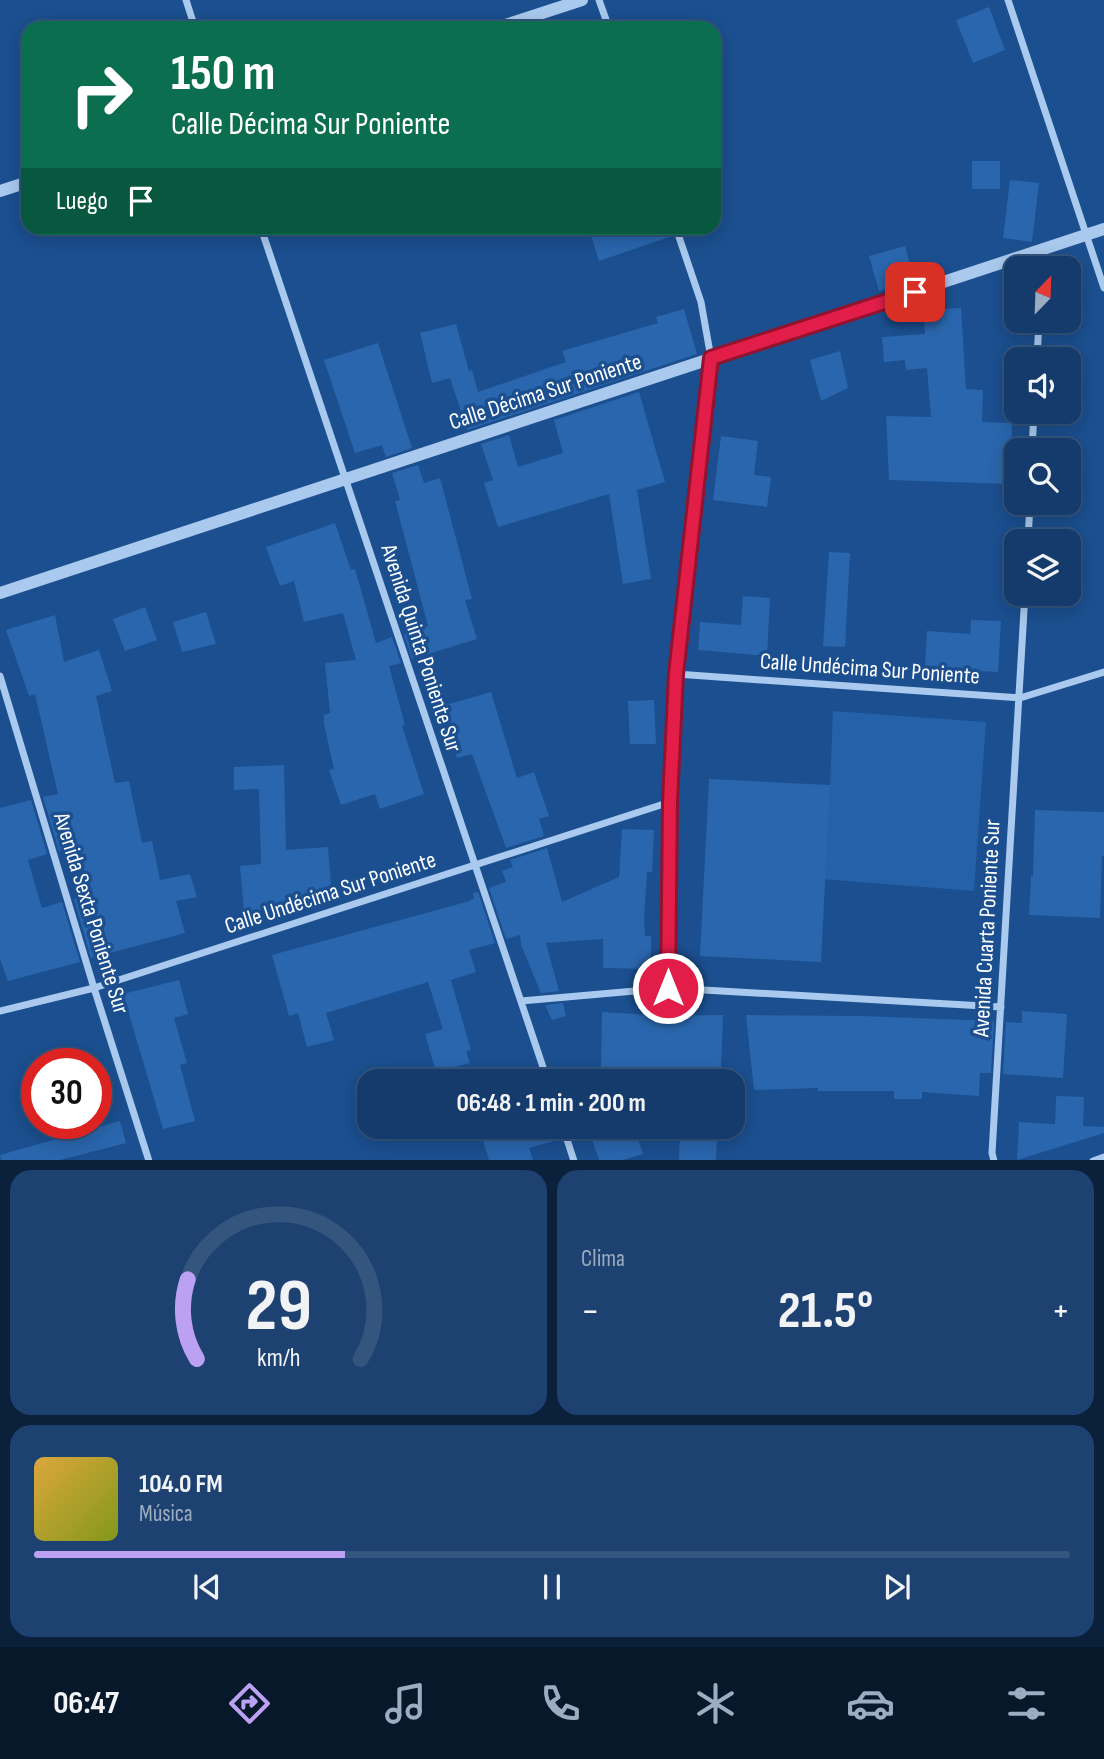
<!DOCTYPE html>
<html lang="es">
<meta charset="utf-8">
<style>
:root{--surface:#143b6b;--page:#1d4271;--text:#f1f3f6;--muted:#9dadc1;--line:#33557e;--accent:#bca0f2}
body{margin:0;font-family:"Sofia Sans Condensed",sans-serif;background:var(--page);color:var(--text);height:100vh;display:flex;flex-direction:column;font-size:26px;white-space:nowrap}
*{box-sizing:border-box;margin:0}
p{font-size:23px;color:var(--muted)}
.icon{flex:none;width:38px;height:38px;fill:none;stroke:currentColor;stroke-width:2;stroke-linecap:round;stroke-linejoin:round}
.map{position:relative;height:1160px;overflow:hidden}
.panel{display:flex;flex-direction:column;gap:10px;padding:10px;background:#0b203b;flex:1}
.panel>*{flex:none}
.hud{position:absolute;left:21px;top:21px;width:700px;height:214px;border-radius:21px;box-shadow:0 4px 18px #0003,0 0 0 2px var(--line);background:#0b6e4f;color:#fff;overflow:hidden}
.needle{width:46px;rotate:23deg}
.fabs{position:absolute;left:1004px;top:256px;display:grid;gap:14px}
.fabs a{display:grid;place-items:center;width:77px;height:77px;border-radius:14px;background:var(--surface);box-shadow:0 4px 18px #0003,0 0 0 2px var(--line);font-size:35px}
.speed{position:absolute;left:21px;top:1048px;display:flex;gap:14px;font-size:35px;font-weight:700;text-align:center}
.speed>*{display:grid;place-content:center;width:91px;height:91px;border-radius:50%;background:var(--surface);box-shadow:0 4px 18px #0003,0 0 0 2px var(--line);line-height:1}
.speed .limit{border:10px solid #d22;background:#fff;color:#111}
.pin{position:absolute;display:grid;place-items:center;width:60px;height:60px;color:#fff;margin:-30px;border-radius:14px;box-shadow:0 4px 10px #0006}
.me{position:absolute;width:77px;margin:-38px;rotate:0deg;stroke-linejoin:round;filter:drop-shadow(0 0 5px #0008)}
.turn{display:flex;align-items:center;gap:24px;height:147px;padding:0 35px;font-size:32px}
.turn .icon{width:91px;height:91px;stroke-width:2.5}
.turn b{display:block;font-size:49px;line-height:60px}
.then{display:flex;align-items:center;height:66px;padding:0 35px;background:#0003;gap:14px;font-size:26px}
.big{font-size:52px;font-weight:700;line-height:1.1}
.panel .tile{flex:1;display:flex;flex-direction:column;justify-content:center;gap:10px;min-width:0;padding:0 24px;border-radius:21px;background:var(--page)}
.panel .dial{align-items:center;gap:0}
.dial svg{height:182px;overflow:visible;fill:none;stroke:var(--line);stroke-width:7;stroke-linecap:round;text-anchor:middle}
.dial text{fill:var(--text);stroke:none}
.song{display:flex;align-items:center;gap:21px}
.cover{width:84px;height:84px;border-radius:10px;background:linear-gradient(135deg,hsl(40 70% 55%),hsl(70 70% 35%))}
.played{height:7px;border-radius:4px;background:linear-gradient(90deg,var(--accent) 30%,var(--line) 30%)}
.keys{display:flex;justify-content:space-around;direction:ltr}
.heat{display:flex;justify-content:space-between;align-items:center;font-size:38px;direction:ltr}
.panel .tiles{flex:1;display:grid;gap:10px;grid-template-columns:1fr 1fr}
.tile:last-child{grid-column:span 2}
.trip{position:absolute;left:357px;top:1069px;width:388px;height:70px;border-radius:21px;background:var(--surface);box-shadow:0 4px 18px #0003,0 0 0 2px var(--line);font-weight:700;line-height:70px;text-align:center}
.dock{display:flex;height:112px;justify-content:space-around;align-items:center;background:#08182b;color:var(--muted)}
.dock .icon{width:49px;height:49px}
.dock .selected{color:var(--accent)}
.dock b{font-size:32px;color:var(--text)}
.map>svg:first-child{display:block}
.green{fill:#2461a8}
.building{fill:#2a66ad}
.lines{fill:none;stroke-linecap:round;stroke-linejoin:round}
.minor{stroke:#a9c9ee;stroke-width:7}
.tertiary{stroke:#a9c9ee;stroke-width:12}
.route-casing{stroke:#92132f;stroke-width:18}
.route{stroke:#e11d48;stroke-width:12}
.labels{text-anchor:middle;stroke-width:7;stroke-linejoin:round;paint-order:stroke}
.street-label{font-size:23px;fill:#fff;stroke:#1b4f8f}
</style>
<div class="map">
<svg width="1104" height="1161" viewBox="0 0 1104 1161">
<rect width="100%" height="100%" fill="#1b4f8f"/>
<path class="green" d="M833,711L986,722L974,891L821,879L830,785Z"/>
<path class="building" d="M989,7L1005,50L973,63L956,20Z
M972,161H1000V189H972Z
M1010,180L1039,183L1032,242L1003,238Z
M604,228H670L672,236L599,261L590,232Z
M905,246L914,281L879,291L869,256Z
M961,308L966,389L983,390L982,422L1012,423L1010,484L889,480L886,416L931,417L927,368L906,370L905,360L884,362L882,337L925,334L923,310Z
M684,309L697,354L467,430L450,378L432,383L420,333L456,324L469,371L472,370L478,392L566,362L562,351L658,323L656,317Z
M378,343L412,448L386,457L382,445L355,453L324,360Z
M840,351L848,388L821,401L810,360Z
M639,392L665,482L637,490L651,579L623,584L609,494L498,527L484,483L493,480L481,444L509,435L518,467L563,453L554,420Z
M721,436L758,441L754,475L771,477L767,507L713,500Z
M418,465L424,483L440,478L472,599L465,600L477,639L412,659L404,634L428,626L395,501L400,500L392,473Z
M335,523L351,570L355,569L376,643L392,637L401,663L389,666L405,725L402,726L424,794L380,809L375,794L341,805L329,770L334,769L324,724V715L330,713L325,663L356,660L343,613L304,622L294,581L280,586L266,547Z
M829,552L850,553L845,647L823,646Z
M743,596L770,598L767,656L698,650L700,622L741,625Z
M145,607L157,640L125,651L113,619Z
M206,612L216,644L182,652L173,622Z
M55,615L64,662L99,650L112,691L96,696L115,783L129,781L142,843L152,841L160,880L190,874L197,897L176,901L185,933L91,958L74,899L89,894L78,846L59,851L43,797L58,794L35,694L29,696L6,630Z
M971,620L1001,621L998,672L925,668L927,631L970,634Z
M491,692L517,778L534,772L549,816L539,819L544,836L506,848L472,754L457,758L442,706Z
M654,700L656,744H630L628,701Z
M284,765L286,850L328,847L332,897L293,901V908L244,912L240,866L261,864L259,789L234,790V767Z
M709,779L830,785L821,962L700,956Z
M31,800L47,854L28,860L42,908L62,902L80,962L8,981L0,959V808Z
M1035,810L1104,812V856H1102L1100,918L1029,915L1031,876H1033Z
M622,829L654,830L652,872H647L644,919L645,936H651V969L603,968V939L546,943L559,991L541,993L521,945L520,935L506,939L489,888L506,882L502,871L513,867L510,860L547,848L562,902L619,877Z
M478,892L495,943L469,950L476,972L451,980L471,1050L466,1051L470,1063L436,1072L425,1034L443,1029L428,982L326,1013L334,1040L307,1047L298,1013L289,1016L272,955L470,901V900L474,899L473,893Z
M179,980L188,1014L174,1018L187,1063L180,1065L195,1121L163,1129L123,994Z
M563,1003L566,1016L552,1020L545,1005Z
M1022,1011L1067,1014L1063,1078L1003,1074L1006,1022L1022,1023Z
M602,1012L651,1015V1016L723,1015L721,1069L601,1070Z
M746,1015L861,1016L994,1021L991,1073H980L979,1096L922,1092V1099H894V1091H818V1088L754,1090Z
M1056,1096L1084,1097L1083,1126L1104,1127V1133L1017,1160L1019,1122L1055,1124Z
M120,1121L126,1143L60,1160H1L0,1155Z
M479,1127H557L561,1139L529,1148L533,1160H489Z
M600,1127H634L643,1154L623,1160H599L592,1139L600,1138Z
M680,1134L717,1135L716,1160H679Z"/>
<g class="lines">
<path class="minor" d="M186,0L195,28
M599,0L609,28
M1008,0L1104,288
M261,228L548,1082
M1042,268V250
M1037,359L1039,320
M1032,450L1034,411
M1028,541L1030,502
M676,674L1020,698L1104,672
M0,676L94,988L149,1161
M669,988L670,802L676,674L711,358L701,302L676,228
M521,1001L669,988L1001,1007
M0,1011L94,988L670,802
M563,1127L574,1161
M994,1161L992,1153L1025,593
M1093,1161L1104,1157"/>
<path class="tertiary" d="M496,28L582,0
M0,191L28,182
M0,593L1104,229"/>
</g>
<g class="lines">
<g class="route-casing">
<path id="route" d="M668,988L670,802L676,674L711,358L915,292"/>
</g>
<use href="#route" class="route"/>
</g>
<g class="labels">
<g class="street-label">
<text transform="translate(545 391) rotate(-18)" y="8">Calle Décima Sur Poniente</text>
<text transform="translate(422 648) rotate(72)" y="8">Avenida Quinta Poniente Sur</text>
<text transform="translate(870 668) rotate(4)" y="8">Calle Undécima Sur Poniente</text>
<text transform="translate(330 892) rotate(-18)" y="8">Calle Undécima Sur Poniente</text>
<text transform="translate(92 913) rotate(73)" y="8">Avenida Sexta Poniente Sur</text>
<text transform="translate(986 928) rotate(-87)" y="8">Avenida Cuarta Poniente Sur</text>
</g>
</g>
</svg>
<div class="fabs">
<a><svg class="needle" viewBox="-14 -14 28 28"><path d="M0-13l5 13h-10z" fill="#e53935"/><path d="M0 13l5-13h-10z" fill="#9dadc1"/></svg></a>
<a><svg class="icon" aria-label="sound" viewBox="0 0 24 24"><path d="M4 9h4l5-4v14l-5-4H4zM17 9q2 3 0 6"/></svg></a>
<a><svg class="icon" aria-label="search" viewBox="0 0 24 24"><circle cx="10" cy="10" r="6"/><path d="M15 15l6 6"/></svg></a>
<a><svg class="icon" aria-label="layers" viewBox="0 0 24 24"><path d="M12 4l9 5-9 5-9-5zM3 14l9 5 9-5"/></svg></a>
</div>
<div class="speed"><div class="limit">30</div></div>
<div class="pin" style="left:915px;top:292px;background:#d93025"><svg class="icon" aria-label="arrive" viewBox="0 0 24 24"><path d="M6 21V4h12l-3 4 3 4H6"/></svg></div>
<svg class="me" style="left:668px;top:988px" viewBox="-20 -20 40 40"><circle r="17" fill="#e11d48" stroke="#fff" stroke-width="3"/><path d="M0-11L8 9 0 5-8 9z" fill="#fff"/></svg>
<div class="trip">06:48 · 1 min · 200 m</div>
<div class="hud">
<div class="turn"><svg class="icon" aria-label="right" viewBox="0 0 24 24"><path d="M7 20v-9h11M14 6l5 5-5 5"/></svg><div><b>150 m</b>Calle Décima Sur Poniente</div></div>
<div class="then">Luego<svg class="icon" aria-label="arrive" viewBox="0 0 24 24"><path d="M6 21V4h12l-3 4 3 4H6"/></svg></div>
</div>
</div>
<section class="panel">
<div class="tiles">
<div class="tile dial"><svg viewBox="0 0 100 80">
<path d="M14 69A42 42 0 1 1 86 69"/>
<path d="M14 69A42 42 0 0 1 10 34" stroke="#bca0f2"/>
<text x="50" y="56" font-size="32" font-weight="700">29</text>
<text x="50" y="72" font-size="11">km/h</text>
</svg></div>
<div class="tile"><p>Clima</p>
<div class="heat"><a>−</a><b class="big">21.5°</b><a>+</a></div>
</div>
<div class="tile">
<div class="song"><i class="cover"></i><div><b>104.0 FM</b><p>Música</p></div></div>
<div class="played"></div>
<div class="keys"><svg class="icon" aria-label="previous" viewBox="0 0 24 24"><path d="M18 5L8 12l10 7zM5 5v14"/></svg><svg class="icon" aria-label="pause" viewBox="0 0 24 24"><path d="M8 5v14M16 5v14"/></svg><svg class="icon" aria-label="next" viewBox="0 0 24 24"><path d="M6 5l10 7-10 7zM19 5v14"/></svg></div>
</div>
</div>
</section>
<nav class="dock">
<b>06:47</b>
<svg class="icon selected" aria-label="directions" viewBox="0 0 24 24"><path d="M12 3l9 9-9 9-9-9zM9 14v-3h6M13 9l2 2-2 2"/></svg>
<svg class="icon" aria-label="music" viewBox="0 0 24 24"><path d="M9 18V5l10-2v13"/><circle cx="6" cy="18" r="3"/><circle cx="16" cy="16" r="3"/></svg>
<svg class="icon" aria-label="phone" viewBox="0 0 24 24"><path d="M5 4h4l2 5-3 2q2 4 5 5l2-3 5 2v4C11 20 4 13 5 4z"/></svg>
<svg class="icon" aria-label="climate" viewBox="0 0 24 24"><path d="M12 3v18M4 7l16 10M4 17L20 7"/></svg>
<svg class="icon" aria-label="car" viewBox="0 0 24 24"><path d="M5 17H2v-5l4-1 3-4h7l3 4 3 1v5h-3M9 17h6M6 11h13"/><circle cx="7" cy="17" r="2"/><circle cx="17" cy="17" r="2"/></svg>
<svg class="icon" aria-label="filters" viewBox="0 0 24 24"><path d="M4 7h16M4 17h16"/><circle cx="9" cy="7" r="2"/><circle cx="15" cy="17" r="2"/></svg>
</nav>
